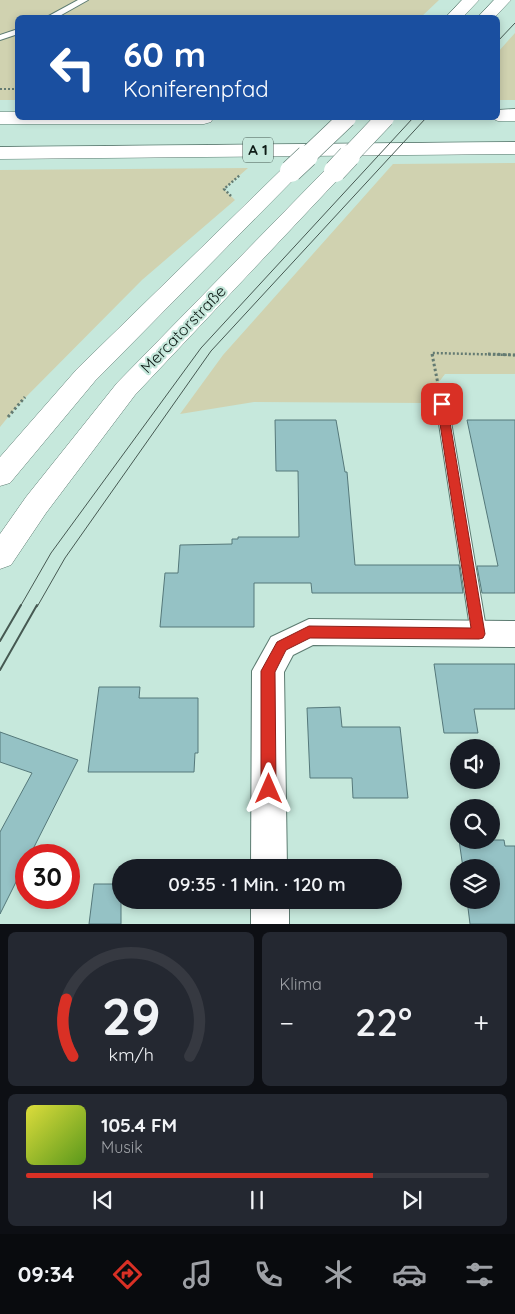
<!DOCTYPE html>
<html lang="de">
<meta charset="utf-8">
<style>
:root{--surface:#171b24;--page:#242831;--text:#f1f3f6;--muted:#9ea1a6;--line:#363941;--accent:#d93025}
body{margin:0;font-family:Quicksand,sans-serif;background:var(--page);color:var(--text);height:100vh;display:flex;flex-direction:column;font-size:19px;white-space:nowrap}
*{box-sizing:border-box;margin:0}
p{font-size:16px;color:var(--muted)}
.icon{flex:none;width:28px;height:28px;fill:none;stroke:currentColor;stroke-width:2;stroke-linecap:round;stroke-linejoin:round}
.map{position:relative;height:924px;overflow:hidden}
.panel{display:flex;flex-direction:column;gap:8px;padding:8px;background:#0d0f14;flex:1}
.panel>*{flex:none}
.banner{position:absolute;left:15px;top:15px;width:485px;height:105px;border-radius:8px;box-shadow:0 2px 8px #0003;background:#1a4fa0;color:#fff;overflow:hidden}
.buttons{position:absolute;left:450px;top:739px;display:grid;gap:10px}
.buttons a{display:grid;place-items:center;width:50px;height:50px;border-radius:50%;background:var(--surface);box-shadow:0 2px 8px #0003;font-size:25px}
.speed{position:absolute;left:15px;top:844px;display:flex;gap:10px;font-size:25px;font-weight:700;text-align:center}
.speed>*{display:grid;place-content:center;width:65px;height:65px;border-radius:50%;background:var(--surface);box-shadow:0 2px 8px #0003;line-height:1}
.speed .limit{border:8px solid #d22;background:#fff;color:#111}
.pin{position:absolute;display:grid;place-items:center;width:42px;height:42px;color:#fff;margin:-21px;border-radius:10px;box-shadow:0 2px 8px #0006}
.me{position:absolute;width:55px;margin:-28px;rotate:0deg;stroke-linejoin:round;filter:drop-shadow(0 0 4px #0008)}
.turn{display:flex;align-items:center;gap:18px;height:105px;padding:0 25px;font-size:22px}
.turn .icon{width:65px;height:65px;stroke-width:2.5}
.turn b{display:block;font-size:35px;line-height:42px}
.big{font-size:38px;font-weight:600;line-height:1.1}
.panel .widget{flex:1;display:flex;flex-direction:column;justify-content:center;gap:8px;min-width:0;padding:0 18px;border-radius:8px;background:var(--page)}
.panel .dial{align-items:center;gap:0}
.dial svg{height:130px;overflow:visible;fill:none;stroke:var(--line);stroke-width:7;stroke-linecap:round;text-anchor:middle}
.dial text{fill:var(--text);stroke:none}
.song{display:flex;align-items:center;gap:15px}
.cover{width:60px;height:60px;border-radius:8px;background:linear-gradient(135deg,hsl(60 70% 55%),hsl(90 70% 35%))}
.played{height:5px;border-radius:2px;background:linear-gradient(90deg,var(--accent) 75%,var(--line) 75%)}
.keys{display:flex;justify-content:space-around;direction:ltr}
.heat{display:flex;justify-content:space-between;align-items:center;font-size:28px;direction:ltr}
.panel .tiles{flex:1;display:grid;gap:8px;grid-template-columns:1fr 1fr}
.widget:last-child{grid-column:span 2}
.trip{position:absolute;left:112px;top:859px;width:290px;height:50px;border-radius:25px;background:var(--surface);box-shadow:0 2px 8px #0003;font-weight:600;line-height:50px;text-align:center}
.tabs{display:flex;height:80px;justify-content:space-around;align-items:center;background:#090b0e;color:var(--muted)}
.tabs .icon{width:35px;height:35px}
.tabs .selected{color:var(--accent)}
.tabs b{font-size:22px;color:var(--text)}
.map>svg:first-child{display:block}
.green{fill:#d0d2b0}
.building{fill:#95c2c5;stroke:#55787a}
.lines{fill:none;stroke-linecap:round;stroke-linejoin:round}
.service-casing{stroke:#5c7b71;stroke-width:2}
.minor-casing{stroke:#5c7b71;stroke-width:2}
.secondary-casing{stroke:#5c7b71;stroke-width:1}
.motorway-casing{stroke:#5c7b71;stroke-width:1}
.path-far2{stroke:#647b72;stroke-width:2;stroke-dasharray:2 2;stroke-linecap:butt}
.path-far1{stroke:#647b72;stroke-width:2.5;stroke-dasharray:2 2;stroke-linecap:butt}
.path{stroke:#647b72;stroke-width:3;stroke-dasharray:2.5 2.5;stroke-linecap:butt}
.service{fill:#fff;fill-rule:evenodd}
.minor{fill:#fff;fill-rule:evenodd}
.secondary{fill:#fff;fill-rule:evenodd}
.motorway{fill:#fff;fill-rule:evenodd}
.tram-far1{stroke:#465952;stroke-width:1}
.tram{stroke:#465952;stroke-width:2}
.secondary-bridge-far1-casing{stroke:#5c7b71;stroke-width:19;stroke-linecap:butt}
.secondary-bridge-casing{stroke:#5c7b71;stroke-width:23;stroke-linecap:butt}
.secondary-bridge-far1{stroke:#fff;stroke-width:18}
.secondary-bridge{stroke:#fff;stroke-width:22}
.route{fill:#d93025;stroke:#8d1f18}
.labels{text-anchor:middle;stroke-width:4.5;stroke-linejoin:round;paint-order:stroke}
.shield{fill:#c6e8dc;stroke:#455851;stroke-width:1}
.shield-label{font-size:15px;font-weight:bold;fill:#0e1b16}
.street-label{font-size:16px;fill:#0e1b16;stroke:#c6e8dc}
</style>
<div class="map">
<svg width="515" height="924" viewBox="0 0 515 924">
<rect width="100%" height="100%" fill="#c6e8dc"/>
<path class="green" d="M0,0H439L420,18H18L17,100H0Z
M515,33V100H498V52Z
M515,163V374H445L423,403L254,402L180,414L223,355L393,164Z
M248,168L224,189L235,200L142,280L17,406L0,427V170Z"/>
<path class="building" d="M275,420H336L345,472H347L355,565H459L463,593H312L311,583H254V627H160L165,573H178L180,545L232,544V539H238V537H299L298,471H276Z
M467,420H515V593H482L477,566H498Z
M434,664H515V709H474L478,733H444Z
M99,687H140L139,698H198V753H195L194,772H88Z
M340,707L342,727H400L408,798H353L352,778H310L307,708Z
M0,732L78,760L30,855H26V862L0,914V832L32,773L0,762Z
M459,840H504L505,846H515V924H470L467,900H491V868H463Z
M94,884H121V924H89Z"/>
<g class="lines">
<g class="service-casing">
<path id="service" d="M78,0H88L56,18H45Z
M18,29V34L0,40V35Z
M442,400L447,401L448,404L487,634L485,639L479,641L473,639L471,634L436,404L437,401Z"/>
</g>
<g class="minor-casing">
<path id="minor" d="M309,619L515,621V647L313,645L293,655L284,672L287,868H251L252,671L271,637Z
M251,900H289V924H251Z"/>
</g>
<g class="secondary-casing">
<path id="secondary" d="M462,0H479L462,18H445Z
M494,0H511L494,18H477Z
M291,165L298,167L301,171L298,175L95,381L10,483L0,486V457L77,369L284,167Z
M335,165L342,167L345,171L342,175L135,395L46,513L11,565L0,569V534L26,497L117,383L328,167Z"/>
</g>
<g class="motorway-casing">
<path id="motorway" d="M515,109V121H498L491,118H498V110Z
M0,112H18V118H213L211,122L204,124H0Z
M515,142V154L0,159V147Z"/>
</g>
<path class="path-far2" d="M0,89H18"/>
<path class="path-far1" d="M231,196L224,189L240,175
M433,356L432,353L515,355"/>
<path class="path" d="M432,354L438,384
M488,354L515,355
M8,417L25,397"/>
<use href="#service" class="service"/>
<use href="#minor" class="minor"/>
<use href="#secondary" class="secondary"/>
<use href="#motorway" class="motorway"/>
<path class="tram-far1" d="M498,41L515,23
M20,607L51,553L201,348L413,118
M37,607L65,558L211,351L426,118"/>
<path class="tram" d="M0,641L21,605
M0,670L37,605"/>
<g class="secondary-bridge-far1-casing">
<path id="secondary-bridge-far1" d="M306,157L347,118
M348,157L385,118"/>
</g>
<g class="secondary-bridge-casing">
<path id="secondary-bridge" d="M291,171L307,156
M335,171L349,156"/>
</g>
<use href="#secondary-bridge-far1" class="secondary-bridge-far1"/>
<use href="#secondary-bridge" class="secondary-bridge"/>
</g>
<path class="route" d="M442,401L447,404L485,634L483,638L479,639L310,638L286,650L275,672L276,789L274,794L269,796L263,794L261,789V671L277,642L309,626L471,628L437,404Z"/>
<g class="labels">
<rect class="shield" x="243" y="137.5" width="30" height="25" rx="4"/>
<g class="shield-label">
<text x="258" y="155">A 1</text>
</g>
<g class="street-label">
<text transform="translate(183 329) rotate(-46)" y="6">Mercatorstraße</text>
</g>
</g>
</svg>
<div class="buttons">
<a><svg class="icon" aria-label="sound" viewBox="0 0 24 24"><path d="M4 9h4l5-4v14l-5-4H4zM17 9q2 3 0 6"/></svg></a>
<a><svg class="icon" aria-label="search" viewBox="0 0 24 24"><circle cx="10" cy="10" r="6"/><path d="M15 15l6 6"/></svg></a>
<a><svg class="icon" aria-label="layers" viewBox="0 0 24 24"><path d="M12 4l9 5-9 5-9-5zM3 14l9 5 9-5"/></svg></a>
</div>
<div class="speed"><div class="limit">30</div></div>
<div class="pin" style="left:442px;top:404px;background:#d93025"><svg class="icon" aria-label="arrive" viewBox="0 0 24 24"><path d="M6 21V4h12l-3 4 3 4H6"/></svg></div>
<svg class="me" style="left:269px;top:789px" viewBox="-20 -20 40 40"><path d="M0-17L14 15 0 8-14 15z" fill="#d93025" stroke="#fff" stroke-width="4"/></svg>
<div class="trip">09:35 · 1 Min. · 120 m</div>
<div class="banner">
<div class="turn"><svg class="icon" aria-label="left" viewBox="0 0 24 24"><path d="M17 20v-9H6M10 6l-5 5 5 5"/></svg><div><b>60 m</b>Koniferenpfad</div></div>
</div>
</div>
<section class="panel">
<div class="tiles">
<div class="widget dial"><svg viewBox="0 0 100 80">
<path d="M14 69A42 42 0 1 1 86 69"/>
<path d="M14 69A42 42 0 0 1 10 34" stroke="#d93025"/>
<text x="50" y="56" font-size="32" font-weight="700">29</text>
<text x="50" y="72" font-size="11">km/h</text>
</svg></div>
<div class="widget"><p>Klima</p>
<div class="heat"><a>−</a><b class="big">22°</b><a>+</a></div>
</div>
<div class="widget">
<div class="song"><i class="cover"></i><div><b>105.4 FM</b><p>Musik</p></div></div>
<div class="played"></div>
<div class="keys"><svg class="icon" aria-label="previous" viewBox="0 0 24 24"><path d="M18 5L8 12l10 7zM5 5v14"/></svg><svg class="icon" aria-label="pause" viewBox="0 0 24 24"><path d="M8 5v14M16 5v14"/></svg><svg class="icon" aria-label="next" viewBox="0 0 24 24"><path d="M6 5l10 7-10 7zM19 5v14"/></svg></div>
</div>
</div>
</section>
<nav class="tabs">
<b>09:34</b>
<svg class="icon selected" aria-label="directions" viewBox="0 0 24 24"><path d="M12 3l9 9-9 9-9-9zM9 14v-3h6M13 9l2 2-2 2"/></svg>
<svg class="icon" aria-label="music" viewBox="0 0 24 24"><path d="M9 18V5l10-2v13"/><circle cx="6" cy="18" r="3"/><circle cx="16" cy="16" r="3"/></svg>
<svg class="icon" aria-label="phone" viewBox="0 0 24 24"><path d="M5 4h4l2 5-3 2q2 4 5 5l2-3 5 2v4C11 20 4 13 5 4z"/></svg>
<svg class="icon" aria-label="climate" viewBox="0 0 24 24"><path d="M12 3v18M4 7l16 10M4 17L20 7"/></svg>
<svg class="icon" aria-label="car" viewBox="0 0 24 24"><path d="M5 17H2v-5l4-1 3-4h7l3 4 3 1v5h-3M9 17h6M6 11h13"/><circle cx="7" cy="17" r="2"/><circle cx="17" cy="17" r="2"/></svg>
<svg class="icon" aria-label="filters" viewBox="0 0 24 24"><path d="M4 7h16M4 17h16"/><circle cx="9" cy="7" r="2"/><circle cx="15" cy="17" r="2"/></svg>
</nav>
